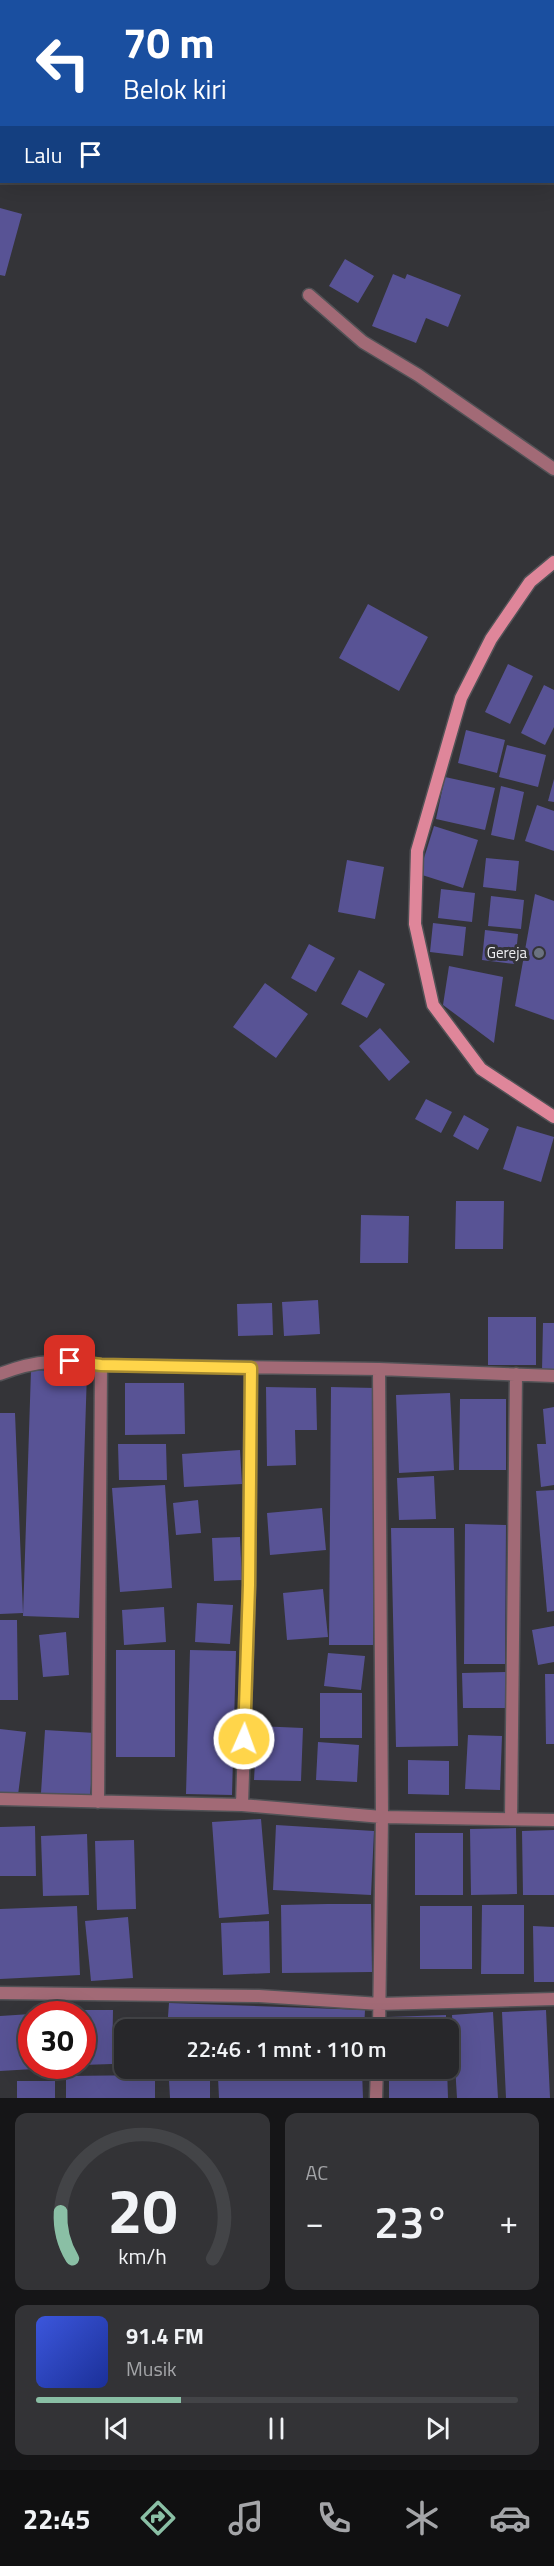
<!DOCTYPE html>
<html lang="id">
<meta charset="utf-8">
<style>
:root{--surface:#27272a;--page:#333336;--text:#f1f3f6;--muted:#a4a5a8;--line:#434447;--accent:#8abfa5}
body{margin:0;font-family:"Titillium Web",sans-serif;background:var(--page);color:var(--text);height:100vh;display:flex;flex-direction:column;font-size:22px;white-space:nowrap}
*{box-sizing:border-box;margin:0}
p{font-size:20px;color:var(--muted)}
.icon{flex:none;width:33px;height:33px;fill:none;stroke:currentColor;stroke-width:2;stroke-linecap:round;stroke-linejoin:round}
.map{position:relative;height:2098px;overflow:hidden}
.drawer{display:flex;flex-direction:column;gap:15px;padding:15px;background:#151517;flex:1}
.drawer>*{flex:none}
.hud{position:absolute;left:0px;top:0px;width:555px;height:183px;box-shadow:0 6px 24px #0002,0 0 0 2px var(--line);background:#1a4fa0;color:#fff;overflow:hidden}
.speed{position:absolute;left:18px;top:2001px;display:flex;gap:12px;font-size:30px;font-weight:700;text-align:center}
.speed>*{display:grid;place-content:center;width:78px;height:78px;border-radius:50%;background:var(--surface);box-shadow:0 6px 24px #0002,0 0 0 2px var(--line);line-height:1}
.speed .limit{border:9px solid #d22;background:#fff;color:#111}
.pin{position:absolute;display:grid;place-items:center;width:51px;height:51px;color:#fff;margin:-26px;border-radius:12px;box-shadow:0 3px 9px #0006}
.me{position:absolute;width:66px;margin:-33px;rotate:2deg;stroke-linejoin:round;filter:drop-shadow(0 0 4px #0008)}
.turn{display:flex;align-items:center;gap:21px;height:126px;padding:0 24px;font-size:27px}
.turn .icon{width:78px;height:78px;stroke-width:2.5}
.turn b{display:block;font-size:42px;line-height:51px}
.then{display:flex;align-items:center;height:57px;padding:0 24px;background:#0003;gap:12px;font-size:22px}
.big{font-size:45px;font-weight:600;line-height:1.1}
.drawer .tile{flex:1;display:flex;flex-direction:column;justify-content:center;gap:9px;min-width:0;padding:0 21px;border-radius:12px;background:var(--page)}
.drawer .dial{align-items:center;gap:0}
.dial svg{height:156px;overflow:visible;fill:none;stroke:var(--line);stroke-width:7;stroke-linecap:round;text-anchor:middle}
.dial text{fill:var(--text);stroke:none}
.song{display:flex;align-items:center;gap:18px}
.cover{width:72px;height:72px;border-radius:9px;background:linear-gradient(135deg,hsl(230 70% 55%),hsl(230 70% 35%))}
.played{height:6px;border-radius:3px;background:linear-gradient(90deg,var(--accent) 30%,var(--line) 30%)}
.keys{display:flex;justify-content:space-around;direction:ltr}
.heat{display:flex;justify-content:space-between;align-items:center;font-size:33px;direction:ltr}
.drawer .tiles{flex:1;display:grid;gap:15px;grid-template-columns:1fr 1fr}
.tile:last-child{grid-column:span 2}
.trip{position:absolute;left:114px;top:2019px;width:345px;height:60px;border-radius:12px;background:var(--surface);box-shadow:0 6px 24px #0002,0 0 0 2px var(--line);font-weight:600;line-height:60px;text-align:center}
.dock{display:flex;height:96px;justify-content:space-around;align-items:center;background:#101011;color:var(--muted)}
.dock .icon{width:42px;height:42px}
.dock .active{color:var(--accent)}
.dock b{font-size:27px;color:var(--text)}
.map>svg:first-child{display:block}
.building{fill:#585395}
.lines{fill:none;stroke-linecap:round;stroke-linejoin:round}
.street-casing{stroke:#525256;stroke-width:15}
.secondary-casing{stroke:#525256;stroke-width:15}
.street{stroke:#a26a76;stroke-width:12}
.secondary{stroke:#df869a;stroke-width:12}
.route-casing{stroke:#a68a30;stroke-width:15}
.route{stroke:#ffd54a;stroke-width:10}
.worship-dot{fill:#6b7280;stroke:#343438;stroke-width:2}
.labels{text-anchor:middle;stroke-width:6;stroke-linejoin:round;paint-order:stroke}
.poi-label{font-size:15px;fill:#efeff2;stroke:#343438;text-anchor:end}
</style>
<div class="map">
<svg width="554" height="2098" viewBox="0 0 554 2098">
<rect width="100%" height="100%" fill="#343438"/>
<path class="building" d="M0,208L22,214L5,276L0,275Z
M345,259L374,276L358,303L329,286Z
M393,274L405,279L407,274L461,295L448,327L426,318L416,343L372,326Z
M368,604L428,637L399,691L339,658Z
M508,664L533,676L510,724L485,712Z
M544,685L554,690V727L545,745L521,733Z
M466,730L505,740L497,773L458,763Z
M507,745L546,755L538,787L499,777Z
M445,777L495,788L485,830L436,819Z
M554,779V802L548,801Z
M501,786L524,792L514,840L491,835Z
M537,805L554,811V851L525,841Z
M434,826L478,840L463,888L419,874Z
M486,858L519,861L516,891L483,887Z
M347,860L384,867L375,919L338,912Z
M441,889L475,893L472,922L438,918Z
M535,894L554,901V1020L515,1006Z
M491,896L524,900L521,929L488,926Z
M433,923L466,927L463,956L430,952Z
M485,930L518,934L515,964L482,960Z
M309,944L335,958L316,992L291,978Z
M449,966L503,977L494,1043L443,1005Z
M359,970L385,984L367,1018L341,1004Z
M265,983L308,1014L276,1058L233,1027Z
M380,1028L410,1062L389,1081L359,1046Z
M426,1099L452,1112L441,1133L415,1119Z
M464,1115L489,1129L478,1150L453,1136Z
M517,1126L554,1137L541,1182L503,1169Z
M456,1201H504L503,1249H455Z
M361,1215L409,1216L408,1263H360Z
M318,1300L320,1334L284,1336L282,1302Z
M272,1303L273,1335L238,1336L237,1304Z
M488,1317H536V1365H488Z
M543,1323H554V1371H542Z
M31,1370L87,1372L79,1618L23,1616Z
M125,1383H184L185,1434L125,1435Z
M266,1387L316,1388L317,1430H295L296,1465L267,1466Z
M331,1387L375,1388L373,1645H329Z
M450,1393L454,1470L399,1473L396,1395Z
M460,1399H506V1470H459Z
M554,1407V1485L541,1487L537,1444H546L543,1409Z
M0,1413H15L23,1613L0,1614Z
M118,1444H166L167,1480H119Z
M240,1450L242,1484L184,1487L182,1454Z
M434,1476L436,1519L399,1520L397,1478Z
M165,1485L172,1588L120,1592L112,1488Z
M554,1490V1611L547,1612L536,1491Z
M198,1500L201,1533L176,1535L173,1503Z
M322,1508L326,1550L270,1555L267,1513Z
M465,1524L506,1525L505,1664H464Z
M391,1528H454L458,1746L396,1747Z
M240,1537L242,1580L214,1581L212,1538Z
M323,1589L328,1637L287,1640L283,1593Z
M197,1603L233,1605L230,1644L195,1642Z
M164,1607L166,1642L124,1645L122,1610Z
M0,1620H17L18,1700H0Z
M554,1626V1662L538,1665L532,1630Z
M66,1632L69,1675L43,1677L39,1635Z
M116,1650H175V1757H116Z
M190,1650L236,1651L232,1795L186,1794Z
M328,1653L365,1656L361,1690L324,1686Z
M506,1672V1708H463L462,1673Z
M545,1674H554V1744H546Z
M320,1693H362V1738H320Z
M257,1726L303,1728L301,1781L254,1780Z
M0,1729L26,1732L18,1795L0,1793Z
M45,1730L95,1733L90,1797L41,1793Z
M468,1735L502,1736L500,1790L465,1789Z
M318,1742L359,1745L357,1782L316,1780Z
M408,1760L449,1761V1795L408,1794Z
M261,1819L269,1914L219,1918L212,1822Z
M276,1825L374,1831L371,1895L273,1890Z
M35,1826L36,1876H0V1827Z
M516,1828L517,1894L471,1895L470,1829Z
M554,1830V1895H523L522,1831Z
M415,1833H463V1895H415Z
M87,1834L89,1895L43,1896L41,1836Z
M134,1840L136,1909L97,1910L95,1841Z
M327,1904H371L372,1972L282,1973L281,1905Z
M482,1905H524V1974H481Z
M77,1906L80,1975L0,1979V1909Z
M420,1906H472V1969H420Z
M128,1917L133,1978L91,1981L85,1921Z
M269,1921L270,1973L223,1975L221,1923Z
M533,1926L554,1927V1982H534Z
M169,2003L365,2010L364,2030H167Z
M40,2010H76V2014H40Z
M79,2010H113L112,2064L82,2065V2014H78Z
M546,2010L550,2098H506L502,2012Z
M493,2012L498,2098H457L452,2015Z
M31,2014L32,2066H34V2069L0,2071V2016Z
M446,2015V2030H388V2017Z
M118,2019L155,2020V2030H124V2061H117Z
M389,2068H447L448,2098H389Z
M362,2071L363,2098H219L218,2077Z
M155,2075V2098H66V2076Z
M169,2080H210V2098H170Z
M17,2081H55V2098H17Z"/>
<g class="lines">
<g class="street-casing">
<path id="street" d="M309,295L363,342L418,375L554,469
M0,1374C38,1359 61,1360 101,1365L379,1369L554,1376
M0,1799L242,1805L382,1817L554,1820
M98,1802L101,1365
M242,1805L249,1585L251,1368
M511,1819L516,1374
M0,1993L259,1996L380,2004L554,1999
M379,2030L382,1817L379,1369
M376,2098L377,2068"/>
</g>
<g class="secondary-casing">
<path id="secondary" d="M554,562L530,582L491,639L461,698L417,851L415,924L433,1005L481,1069L554,1117"/>
</g>
<use href="#street" class="street"/>
<use href="#secondary" class="secondary"/>
</g>
<g class="lines">
<g class="route-casing">
<path id="route" d="M70,1361L101,1365L251,1368L249,1585L244,1739"/>
</g>
<use href="#route" class="route"/>
</g>
<circle class="worship-dot" cx="539" cy="953" r="6"/>
<g class="labels">
<g class="poi-label">
<text x="527" y="958">Gereja</text>
</g>
</g>
</svg>
<div class="speed"><div class="limit">30</div></div>
<div class="pin" style="left:70px;top:1361px;background:#d93025"><svg class="icon" aria-label="arrive" viewBox="0 0 24 24"><path d="M6 21V4h12l-3 4 3 4H6"/></svg></div>
<svg class="me" style="left:244px;top:1739px" viewBox="-20 -20 40 40"><circle r="17" fill="#ffd54a" stroke="#fff" stroke-width="3"/><path d="M0-11L8 9 0 5-8 9z" fill="#fff"/></svg>
<div class="trip">22:46 · 1 mnt · 110 m</div>
<div class="hud">
<div class="turn"><svg class="icon" aria-label="left" viewBox="0 0 24 24"><path d="M17 20v-9H6M10 6l-5 5 5 5"/></svg><div><b>70 m</b>Belok kiri</div></div>
<div class="then">Lalu<svg class="icon" aria-label="arrive" viewBox="0 0 24 24"><path d="M6 21V4h12l-3 4 3 4H6"/></svg></div>
</div>
</div>
<section class="drawer">
<div class="tiles">
<div class="tile dial"><svg viewBox="0 0 100 80">
<path d="M14 69A42 42 0 1 1 86 69"/>
<path d="M14 69A42 42 0 0 1 8 45" stroke="#8abfa5"/>
<text x="50" y="56" font-size="32" font-weight="700">20</text>
<text x="50" y="72" font-size="11">km/h</text>
</svg></div>
<div class="tile"><p>AC</p>
<div class="heat"><a>−</a><b class="big">23°</b><a>+</a></div>
</div>
<div class="tile">
<div class="song"><i class="cover"></i><div><b>91.4 FM</b><p>Musik</p></div></div>
<div class="played"></div>
<div class="keys"><svg class="icon" aria-label="previous" viewBox="0 0 24 24"><path d="M18 5L8 12l10 7zM5 5v14"/></svg><svg class="icon" aria-label="pause" viewBox="0 0 24 24"><path d="M8 5v14M16 5v14"/></svg><svg class="icon" aria-label="next" viewBox="0 0 24 24"><path d="M6 5l10 7-10 7zM19 5v14"/></svg></div>
</div>
</div>
</section>
<nav class="dock">
<b>22:45</b>
<svg class="icon active" aria-label="directions" viewBox="0 0 24 24"><path d="M12 3l9 9-9 9-9-9zM9 14v-3h6M13 9l2 2-2 2"/></svg>
<svg class="icon" aria-label="music" viewBox="0 0 24 24"><path d="M9 18V5l10-2v13"/><circle cx="6" cy="18" r="3"/><circle cx="16" cy="16" r="3"/></svg>
<svg class="icon" aria-label="phone" viewBox="0 0 24 24"><path d="M5 4h4l2 5-3 2q2 4 5 5l2-3 5 2v4C11 20 4 13 5 4z"/></svg>
<svg class="icon" aria-label="climate" viewBox="0 0 24 24"><path d="M12 3v18M4 7l16 10M4 17L20 7"/></svg>
<svg class="icon" aria-label="car" viewBox="0 0 24 24"><path d="M5 17H2v-5l4-1 3-4h7l3 4 3 1v5h-3M9 17h6M6 11h13"/><circle cx="7" cy="17" r="2"/><circle cx="17" cy="17" r="2"/></svg>
</nav>
